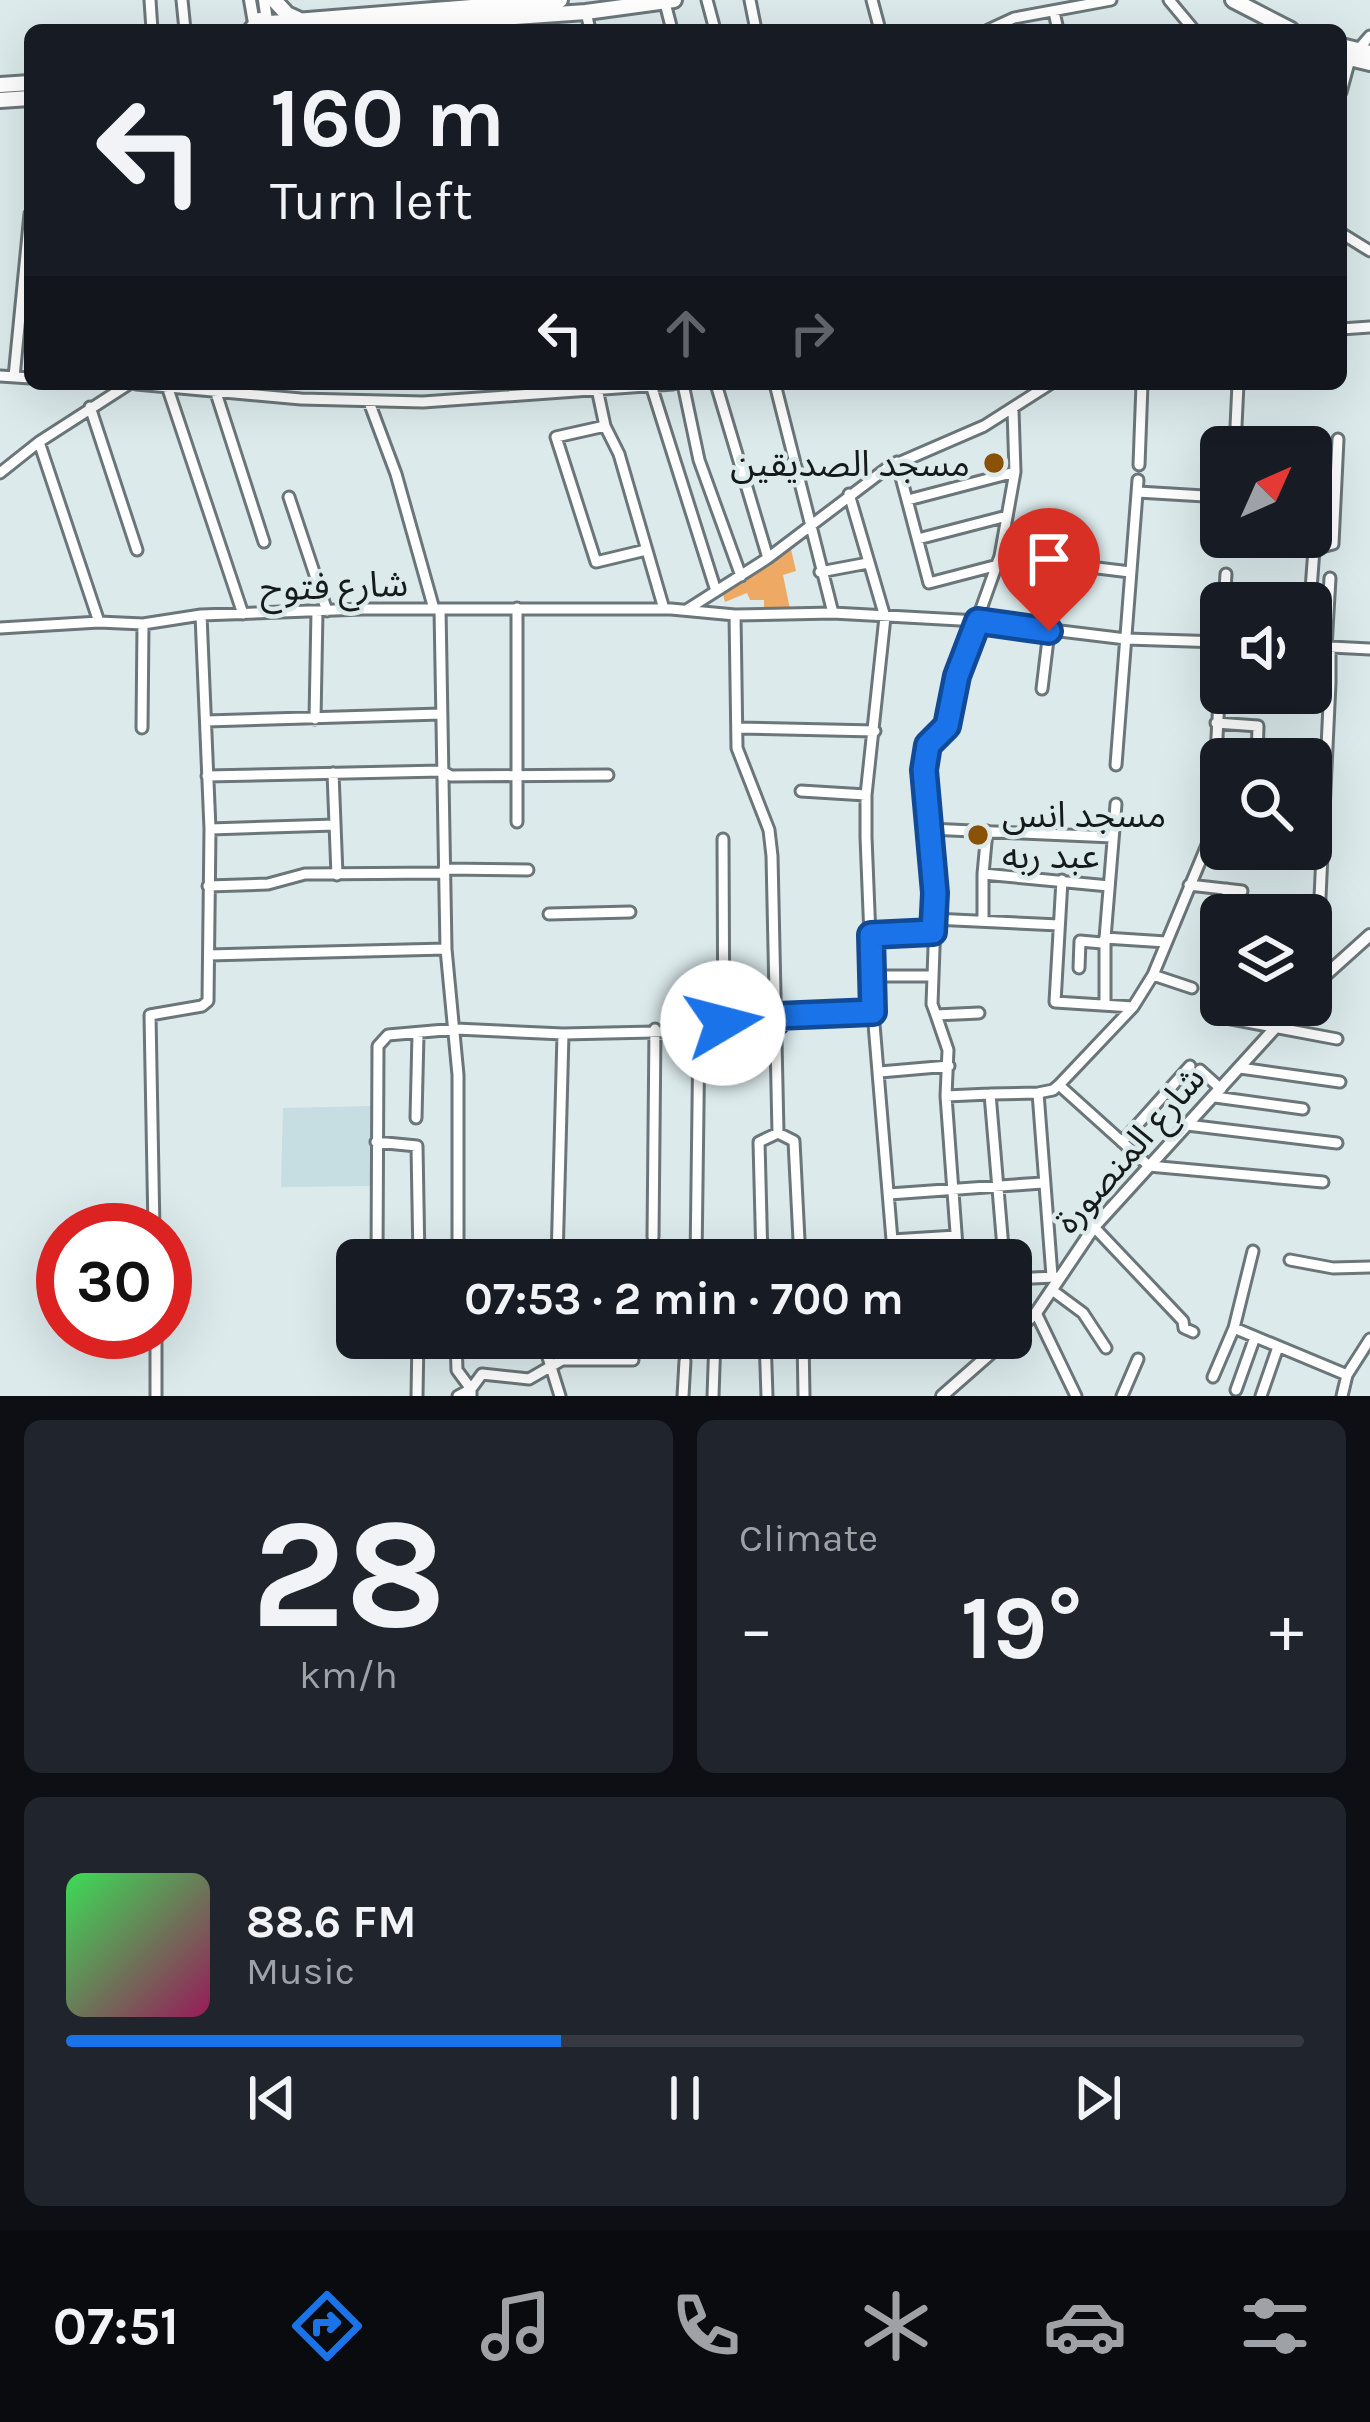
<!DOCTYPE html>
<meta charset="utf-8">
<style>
:root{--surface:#171b24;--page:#20242c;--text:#f1f3f6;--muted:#9ea1a6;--line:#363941;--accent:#1a73e8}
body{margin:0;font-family:Karla,"Noto Sans Arabic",sans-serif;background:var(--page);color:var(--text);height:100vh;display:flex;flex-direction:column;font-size:45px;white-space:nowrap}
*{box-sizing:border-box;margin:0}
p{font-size:39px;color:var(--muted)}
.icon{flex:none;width:66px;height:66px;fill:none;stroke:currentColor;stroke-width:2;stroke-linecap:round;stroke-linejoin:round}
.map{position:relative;height:1396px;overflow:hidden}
.side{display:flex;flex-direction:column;gap:24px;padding:24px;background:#0d0f14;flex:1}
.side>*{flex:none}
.hud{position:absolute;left:24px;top:24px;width:1323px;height:366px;border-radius:18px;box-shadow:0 12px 48px #0002;background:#171b24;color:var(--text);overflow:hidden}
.needle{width:78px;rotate:45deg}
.tools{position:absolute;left:1200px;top:426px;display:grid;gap:24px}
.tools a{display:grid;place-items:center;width:132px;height:132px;border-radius:18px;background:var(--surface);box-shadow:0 12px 48px #0002;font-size:60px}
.speed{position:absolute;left:36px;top:1203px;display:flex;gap:24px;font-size:60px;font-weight:700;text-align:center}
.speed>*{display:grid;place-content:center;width:156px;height:156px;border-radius:50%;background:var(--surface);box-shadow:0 12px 48px #0002;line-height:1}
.speed .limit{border:18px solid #d22;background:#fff;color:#111}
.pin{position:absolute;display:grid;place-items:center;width:102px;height:102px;color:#fff;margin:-123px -51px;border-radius:50% 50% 50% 0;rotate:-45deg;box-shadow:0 0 12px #0007}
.pin .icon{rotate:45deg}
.me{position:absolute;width:132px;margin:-66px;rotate:82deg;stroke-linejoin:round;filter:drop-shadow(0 0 9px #0008)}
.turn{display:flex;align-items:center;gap:42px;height:252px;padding:0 48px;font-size:54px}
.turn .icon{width:156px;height:156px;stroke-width:2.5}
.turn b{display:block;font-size:84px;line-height:102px}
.lanes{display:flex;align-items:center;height:114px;padding:0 48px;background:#0003;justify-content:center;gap:60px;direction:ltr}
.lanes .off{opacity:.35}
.big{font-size:90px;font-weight:700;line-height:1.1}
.side .widget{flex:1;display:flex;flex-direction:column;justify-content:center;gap:18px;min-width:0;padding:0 42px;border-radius:18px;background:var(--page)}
.side .dial{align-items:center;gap:0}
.dial b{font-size:156px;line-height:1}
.song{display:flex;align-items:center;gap:36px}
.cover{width:144px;height:144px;border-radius:18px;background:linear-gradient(135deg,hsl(130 70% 55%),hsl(330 70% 35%))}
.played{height:12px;border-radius:6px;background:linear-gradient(90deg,var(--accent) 40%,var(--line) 40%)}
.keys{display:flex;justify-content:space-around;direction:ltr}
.heat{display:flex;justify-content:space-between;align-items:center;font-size:66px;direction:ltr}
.side .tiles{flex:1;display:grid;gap:24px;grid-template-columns:1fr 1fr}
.widget:last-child{grid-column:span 2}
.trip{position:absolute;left:336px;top:1239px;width:696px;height:120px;border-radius:18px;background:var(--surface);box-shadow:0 12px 48px #0002;font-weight:700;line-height:120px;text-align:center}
.tab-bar{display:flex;height:192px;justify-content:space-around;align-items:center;background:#090b0e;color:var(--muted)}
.tab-bar .icon{width:84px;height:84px}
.tab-bar .selected{color:var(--accent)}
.tab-bar b{font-size:54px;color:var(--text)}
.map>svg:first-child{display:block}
.built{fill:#c6dde1}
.garden{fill:#eeaa65}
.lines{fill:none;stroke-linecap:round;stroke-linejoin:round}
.minor-casing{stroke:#6a7679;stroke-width:15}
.major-casing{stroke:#6a7679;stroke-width:16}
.highway-casing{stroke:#6a7679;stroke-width:20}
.minor{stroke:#fff;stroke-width:9}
.major{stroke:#fff;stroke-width:10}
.highway{stroke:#fff;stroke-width:14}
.route-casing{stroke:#114b97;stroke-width:30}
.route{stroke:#1a73e8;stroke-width:21}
.poi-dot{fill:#8a5206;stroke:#dceaec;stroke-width:4.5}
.labels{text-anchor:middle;stroke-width:9;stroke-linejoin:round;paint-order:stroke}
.poi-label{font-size:36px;fill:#151a1b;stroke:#dceaec;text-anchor:end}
.street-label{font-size:36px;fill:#151a1b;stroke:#dceaec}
</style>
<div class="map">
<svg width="1370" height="1396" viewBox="0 0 1370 1396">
<rect width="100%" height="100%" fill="#dceaec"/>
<path class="built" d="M374,1106V1183L371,1186L281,1187L283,1108Z"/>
<path class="garden" d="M791,549L796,571L783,575L790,609L764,610V600H750L747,593L725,602L723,594Z"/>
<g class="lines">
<g class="minor-casing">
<path id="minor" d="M150,0L152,30
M182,0L185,30
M707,0L715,30
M750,0L756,30
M872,0L880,30
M1169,0L1194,30
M665,3L672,30
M586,12L590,30
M1054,12L1058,30
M988,30L1014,18L1111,0
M1341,92L1350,59L1370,36
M1341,233L1370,251
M1341,329L1370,327
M0,376L30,378
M14,377L30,214
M136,384L301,399L423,402L673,384
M596,384L605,426L619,454L664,609
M683,384L699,460L741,576
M716,384L768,558
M775,384L833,613
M651,385L716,591
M168,389L243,614
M216,393L264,542
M369,402L396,474L434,609
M90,407L137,550
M605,426L556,437L596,562L646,550
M39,442L99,622
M1235,447L1238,384
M897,462L929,583L998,565
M1139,465L1142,384
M0,473L39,442L129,384
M1138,492L1221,497
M849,494L885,617L866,795V837L873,1012L892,1240L956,1236
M289,497L327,611
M908,500L1015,472
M918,539L1007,516
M1000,556L1130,572
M820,572L868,563
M1224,603L1226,574
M1310,603L1314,549L1333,544L1338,439
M440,609L446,949L458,1075V1260
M688,609L768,558L887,468L984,426L1050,384
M735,615L737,748L769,830L772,856L778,1133L759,1142L762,1260
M0,628L99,622L143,624L201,615L362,609H671L735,615L833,613L978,621L1126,639L1221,642
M1311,646L1370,649
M1042,689L1049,631
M315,719L317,611
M206,721L441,714
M1216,723L1258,726L1257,759
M142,728L143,624
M737,728L875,731
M1116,765L1138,480
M333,773L337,875
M207,776L442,771L451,776L608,775
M801,791L866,795
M517,822V608
M210,829L335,825
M928,829L1113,837
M987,831L983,874L1109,886
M723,839L724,1067
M444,869L528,870
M1062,880L1055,1002L1133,1007
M1189,885L1242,891
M208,886L268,884L305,874L444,873
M549,914L630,912
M1226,915L1227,889
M933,919L1059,925
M983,921V874
M871,935L933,932
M209,955L446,949
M1079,968L1080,941L1102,943L1105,938L1166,942
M1153,975L1192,988
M872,976H932
M1316,983L1330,683V651L1326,647L1330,578
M1221,997L1220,1017L1337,1039
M1105,1005V938L1116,804
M979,1013L936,1015L932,1004L936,893L924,771L928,745L947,726L957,676L1000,556L1015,472L1013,410
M936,1015L948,1050L946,1096L958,1260
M777,1016L873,1012
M1240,1068L1340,1082
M1200,1070L1221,1089
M880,1072L949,1066
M1059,1085L1149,1166L1323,1182
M1038,1093L1053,1090L1059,1085L1133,1007L1153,975L1212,833L1221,661
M946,1096L990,1094
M1215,1097L1303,1109
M416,1118L418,1034
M1187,1125L1337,1143
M778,1133L794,1141L800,1260
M376,1142L417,1146L419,1260
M1122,1142L1190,1066
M889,1194L1042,1183
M1094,1227L1183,1321L1184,1328L1193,1332
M154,1230L150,1015L202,1006L208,1001L210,829L201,615
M653,1237L655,1029
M1253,1251L1234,1328L1347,1375
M377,1260L378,1046L388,1035L456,1029L563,1034L699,1031L723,1023L777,1021
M557,1260L563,1034
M696,1260L699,1031
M1004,1260L990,1094L1038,1093L1052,1276
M1290,1260L1333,1268L1370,1267
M1011,1279L1055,1277
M1052,1290L1083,1313L1106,1348
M1036,1313L1076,1396
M156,1332V1396
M456,1338L457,1370L471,1389V1396
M542,1338L560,1396
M765,1338L767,1396
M803,1338L804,1396
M1213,1377L1234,1328
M1236,1390L1255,1337
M417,1396L418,1338
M458,1396L471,1389L482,1374L529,1379L562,1360H633
M683,1396L685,1361
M713,1396L715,1338
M1122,1396L1138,1359
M1261,1396L1278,1347
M1342,1396L1347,1375L1370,1339"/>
</g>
<g class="major-casing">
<path id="major" d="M250,0L254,23
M264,0L267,21
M1311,988L1370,935
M1011,1335L1036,1313L1094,1227L1296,1005
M942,1396L1008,1338"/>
</g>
<g class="highway-casing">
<path id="highway" d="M274,0L287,14L298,19
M1233,0L1291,30
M270,23L560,0
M251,30L260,20L270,23L272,30
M333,30L586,12L674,0
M1341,46L1370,53
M1341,56L1370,63
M0,85L30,83
M0,100L30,98"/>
</g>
<use href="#minor" class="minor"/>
<use href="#major" class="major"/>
<use href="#highway" class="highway"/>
</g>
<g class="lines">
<g class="route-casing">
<path id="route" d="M723,1023L777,1021V1016L873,1012L871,935L933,932L935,893L924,770L928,745L947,726L957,676L978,621L1049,631"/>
</g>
<use href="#route" class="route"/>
</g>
<g class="poi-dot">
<circle cx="994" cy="463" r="12"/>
<circle cx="978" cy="835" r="12"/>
</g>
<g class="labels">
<g class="poi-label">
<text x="970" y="476">مسجد الصديقين</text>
<text x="1002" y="827" text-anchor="start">مسجد انس<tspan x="1002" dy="41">عبد ربه</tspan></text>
</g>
<g class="street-label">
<text transform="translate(334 585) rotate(-2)" y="13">شارع فتوح</text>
<text transform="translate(1129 1149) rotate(-49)" y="13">شارع المنصورة</text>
</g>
</g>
</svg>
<div class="tools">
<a><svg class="needle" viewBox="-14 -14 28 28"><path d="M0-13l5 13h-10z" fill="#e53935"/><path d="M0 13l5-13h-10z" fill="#9ea1a6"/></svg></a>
<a><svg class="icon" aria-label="sound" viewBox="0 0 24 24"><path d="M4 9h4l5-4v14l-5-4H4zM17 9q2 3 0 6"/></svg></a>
<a><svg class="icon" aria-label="search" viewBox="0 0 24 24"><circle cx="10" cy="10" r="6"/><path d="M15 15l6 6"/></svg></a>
<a><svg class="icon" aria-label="layers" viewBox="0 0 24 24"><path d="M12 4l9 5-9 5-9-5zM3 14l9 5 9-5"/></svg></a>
</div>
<div class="speed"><div class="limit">30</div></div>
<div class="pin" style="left:1049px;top:631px;background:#d93025"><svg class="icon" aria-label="arrive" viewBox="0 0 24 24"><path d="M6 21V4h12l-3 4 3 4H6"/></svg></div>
<svg class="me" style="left:723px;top:1023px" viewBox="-20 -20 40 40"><circle r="19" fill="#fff"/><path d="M0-13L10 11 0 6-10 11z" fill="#1a73e8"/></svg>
<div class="trip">07:53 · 2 min · 700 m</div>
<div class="hud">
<div class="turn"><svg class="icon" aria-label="left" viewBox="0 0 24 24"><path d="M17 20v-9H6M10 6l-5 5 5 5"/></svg><div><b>160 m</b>Turn left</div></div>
<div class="lanes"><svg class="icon" aria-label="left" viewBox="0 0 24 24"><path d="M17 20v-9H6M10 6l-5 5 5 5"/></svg><svg class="icon off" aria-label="ahead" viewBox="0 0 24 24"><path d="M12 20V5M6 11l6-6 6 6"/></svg><svg class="icon off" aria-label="right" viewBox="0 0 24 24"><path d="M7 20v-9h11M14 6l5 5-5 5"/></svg></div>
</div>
</div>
<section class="side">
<div class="tiles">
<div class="widget dial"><b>28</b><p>km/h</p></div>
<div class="widget"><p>Climate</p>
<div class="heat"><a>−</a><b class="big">19°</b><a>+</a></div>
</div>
<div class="widget">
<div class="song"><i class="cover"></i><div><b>88.6 FM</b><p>Music</p></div></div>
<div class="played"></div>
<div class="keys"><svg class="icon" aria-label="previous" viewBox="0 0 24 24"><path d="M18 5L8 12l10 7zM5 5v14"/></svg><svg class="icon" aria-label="pause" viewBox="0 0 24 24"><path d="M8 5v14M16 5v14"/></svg><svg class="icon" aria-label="next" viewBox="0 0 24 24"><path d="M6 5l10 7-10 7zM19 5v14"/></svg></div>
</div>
</div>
</section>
<nav class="tab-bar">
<b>07:51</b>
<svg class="icon selected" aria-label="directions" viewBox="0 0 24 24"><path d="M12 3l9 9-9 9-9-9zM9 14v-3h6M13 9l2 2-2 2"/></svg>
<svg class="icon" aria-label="music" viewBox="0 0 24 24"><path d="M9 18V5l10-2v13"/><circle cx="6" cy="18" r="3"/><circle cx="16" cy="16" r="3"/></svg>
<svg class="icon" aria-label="phone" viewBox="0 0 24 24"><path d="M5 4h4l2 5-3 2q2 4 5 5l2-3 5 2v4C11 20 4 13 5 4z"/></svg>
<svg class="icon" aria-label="climate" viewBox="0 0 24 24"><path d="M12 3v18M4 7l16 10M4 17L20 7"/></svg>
<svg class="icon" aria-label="car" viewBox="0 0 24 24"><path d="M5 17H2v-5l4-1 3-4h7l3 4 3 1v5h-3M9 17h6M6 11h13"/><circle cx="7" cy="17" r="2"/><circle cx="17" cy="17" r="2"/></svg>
<svg class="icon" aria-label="filters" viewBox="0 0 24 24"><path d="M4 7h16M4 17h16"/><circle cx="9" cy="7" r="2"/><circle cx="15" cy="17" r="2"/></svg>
</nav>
